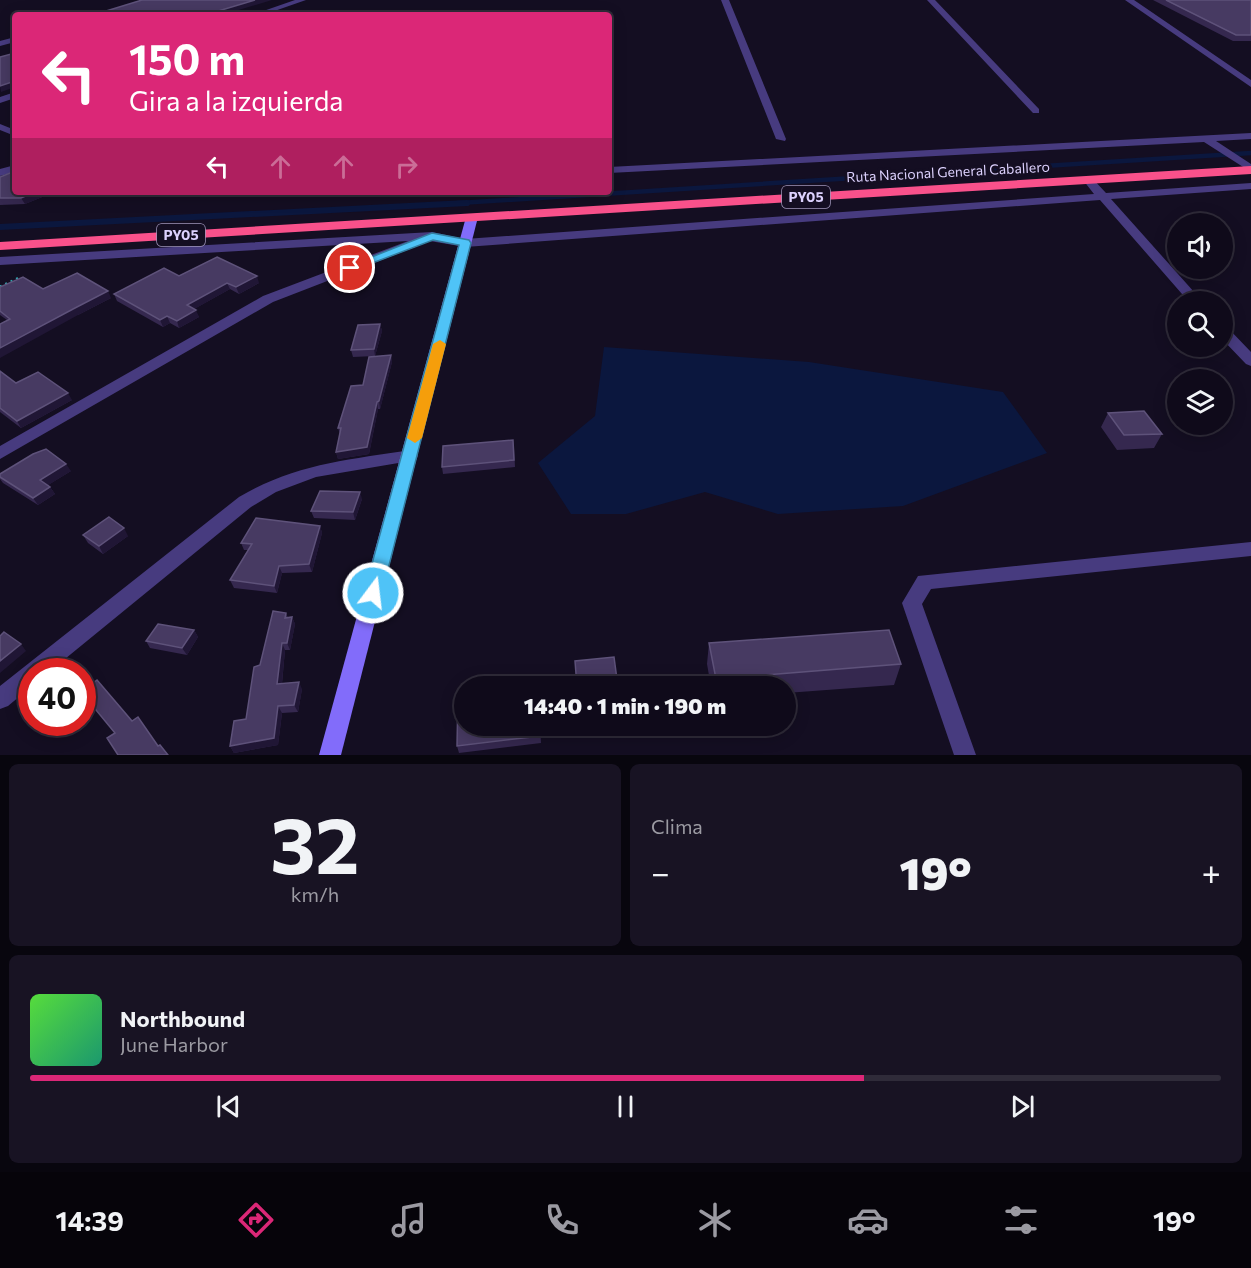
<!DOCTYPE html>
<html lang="es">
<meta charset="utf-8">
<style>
:root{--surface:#0f0a1a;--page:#181323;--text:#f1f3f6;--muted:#9b9aa2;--line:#2f2b39;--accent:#db2777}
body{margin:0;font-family:Commissioner,sans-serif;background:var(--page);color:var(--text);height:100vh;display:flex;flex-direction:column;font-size:22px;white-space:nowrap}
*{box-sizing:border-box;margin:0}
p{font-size:20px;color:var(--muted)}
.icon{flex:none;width:33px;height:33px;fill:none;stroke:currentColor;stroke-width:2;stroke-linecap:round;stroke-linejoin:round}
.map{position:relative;height:755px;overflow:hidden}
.sheet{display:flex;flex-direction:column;gap:9px;padding:9px;background:#08060e;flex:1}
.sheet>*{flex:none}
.top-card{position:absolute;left:12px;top:12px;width:600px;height:183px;border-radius:6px;box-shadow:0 3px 15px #0003,0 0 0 2px var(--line);background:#db2777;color:#fff;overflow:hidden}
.fabs{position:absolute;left:1167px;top:213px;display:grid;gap:12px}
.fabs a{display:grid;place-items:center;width:66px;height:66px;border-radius:50%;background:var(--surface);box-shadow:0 3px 15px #0003,0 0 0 2px var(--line);font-size:30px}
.speed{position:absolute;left:18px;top:658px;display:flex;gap:12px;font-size:30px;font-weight:700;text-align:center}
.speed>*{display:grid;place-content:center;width:78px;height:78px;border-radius:50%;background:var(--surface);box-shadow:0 3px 15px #0003,0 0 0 2px var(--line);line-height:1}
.speed .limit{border:9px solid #d22;background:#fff;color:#111}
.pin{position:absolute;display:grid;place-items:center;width:51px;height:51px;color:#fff;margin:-26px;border:3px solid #fff;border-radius:50%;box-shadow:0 2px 6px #0007}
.me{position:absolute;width:66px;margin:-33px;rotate:15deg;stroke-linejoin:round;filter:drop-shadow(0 0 4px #0008)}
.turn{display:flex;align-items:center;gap:21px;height:126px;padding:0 18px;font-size:27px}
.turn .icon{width:78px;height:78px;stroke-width:2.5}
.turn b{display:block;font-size:42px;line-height:51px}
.lanes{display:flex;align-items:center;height:57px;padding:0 18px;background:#0003;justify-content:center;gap:30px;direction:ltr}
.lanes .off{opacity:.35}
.big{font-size:45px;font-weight:800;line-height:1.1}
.sheet .card{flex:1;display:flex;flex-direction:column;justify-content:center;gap:9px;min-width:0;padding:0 21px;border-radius:9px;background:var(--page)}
.sheet .dial{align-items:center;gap:0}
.dial b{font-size:78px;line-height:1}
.song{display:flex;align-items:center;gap:18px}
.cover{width:72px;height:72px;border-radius:9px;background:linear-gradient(135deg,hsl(110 70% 55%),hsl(160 70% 35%))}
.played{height:6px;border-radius:3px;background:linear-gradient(90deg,var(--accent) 70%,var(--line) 70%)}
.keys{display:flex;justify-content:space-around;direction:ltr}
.heat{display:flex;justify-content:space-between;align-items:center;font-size:33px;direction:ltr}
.sheet .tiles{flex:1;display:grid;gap:9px;grid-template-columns:1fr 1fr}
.card:last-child{grid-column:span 2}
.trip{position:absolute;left:454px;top:676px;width:342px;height:60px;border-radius:30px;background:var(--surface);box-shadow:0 3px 15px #0003,0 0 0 2px var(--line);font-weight:800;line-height:60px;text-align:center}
.menu{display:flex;height:96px;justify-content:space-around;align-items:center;background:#06040a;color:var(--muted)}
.menu .icon{width:42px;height:42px}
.menu .active{color:var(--accent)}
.menu b{font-size:27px;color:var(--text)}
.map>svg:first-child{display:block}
.water{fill:#0b173e}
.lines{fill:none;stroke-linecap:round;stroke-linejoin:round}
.stream-far1{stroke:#0b173e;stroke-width:4.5}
.stream{stroke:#0b173e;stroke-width:6}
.path{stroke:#33a6b0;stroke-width:3;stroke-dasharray:2 4;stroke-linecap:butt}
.street{fill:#473b7f;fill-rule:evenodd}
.secondary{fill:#826cfa;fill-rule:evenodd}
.highway{fill:#f9518b;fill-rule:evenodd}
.wall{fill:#35284f}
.shaded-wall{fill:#201635}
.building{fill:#473a62;stroke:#5e527a;stroke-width:1.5}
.route{fill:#4fc3f7;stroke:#337fa1;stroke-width:1.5}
.slow{fill:#f59e0b}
.labels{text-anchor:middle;stroke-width:6;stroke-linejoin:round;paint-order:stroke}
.far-street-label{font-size:14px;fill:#dcd1fd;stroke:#140e22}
.shield{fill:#140e22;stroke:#a096bb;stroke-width:1.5}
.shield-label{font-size:14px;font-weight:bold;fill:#dcd1fd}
</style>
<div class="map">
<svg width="1251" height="755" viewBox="0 0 1251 755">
<rect width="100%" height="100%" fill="#140e22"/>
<path class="water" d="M604,347L809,362L1003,392L1047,453L903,506L778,514L705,492L626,514H571L538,463L595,416Z"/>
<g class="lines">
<path class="stream-far1" d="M443,204L1251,153"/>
<path class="stream" d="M0,227L467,203"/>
<path class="path" d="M0,287L21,277"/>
<path class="street" d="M295,0H306L263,15H252Z
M721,0H729L786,139L785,141L776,139Z
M927,0H935L1039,109V113H1033Z
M1125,0H1134L1251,80V87Z
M15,37V42L0,46V41Z
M15,92V98L0,103V97Z
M0,124L15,130V136L0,130Z
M1251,133V139L1216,141L1251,164V172L1204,142L609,173V167Z
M15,165V172L0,176V169Z
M1088,177L1092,178L1106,193L1251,183V189L1111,199L1203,302H1189L1100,200L465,247L424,240L423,244L273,302L0,459V446L263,296L408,241L0,265V257L432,232L465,239L1094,194L1083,180Z
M1222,326L1227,327L1251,352V366L1246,364L1222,339Z
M410,450L416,452L418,456L416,460L316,477L276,492L251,507L49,672H32V686L8,706L0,709V686L239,497C295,464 347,460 410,450Z
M1251,542V556L931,589L922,604L976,755H954L902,603L918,576Z"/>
<path class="secondary" d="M472,214L478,217L341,755H319L466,217Z"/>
<path class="highway" d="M1251,166V174L0,250V242Z"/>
</g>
<path class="wall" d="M1153,0H1251V41H1233Z
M0,177L52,193L25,204L0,205Z
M179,276L259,283L239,294L230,289L194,309L199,317L179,328L170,323L163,327L117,301L114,294Z
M0,287L43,289L111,298L78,315L7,320L0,315Z
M380,324L382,331L375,356L353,357L351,350Z
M391,355L392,362L380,409H378L369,454L338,459L336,452L340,434L338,428L363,385Z
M0,371L16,383L72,400L21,428L0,412Z
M1108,413L1162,434L1154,448L1117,450L1101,427Z
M514,447L515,467L443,474L442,467Z
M71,471L48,485L50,487L55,494L38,505L3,483L0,479V474Z
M362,499L355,520L314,518L311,511Z
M320,526L322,533L312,572L282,573L277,593L234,588L230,580L248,550H244L241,543Z
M83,535L128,536L103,554L88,543Z
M286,613L288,618L292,617L295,624L290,650H285L282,684L302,689L298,712L282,713L278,745L234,753L230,746L246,719L260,665Z
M194,630L198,637L187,655L150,648L146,641Z
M709,643L901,664L894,685L786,693V687H711L707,664Z
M540,726L541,743L459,753L457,746Z
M580,726H622V731L581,736Z"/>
<path class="shaded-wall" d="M255,0H272L222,15H205Z
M15,81V87L1,92L0,86Z
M35,192H52V193L25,204L21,198Z
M257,276L259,283L239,294L236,287Z
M227,283L230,289L189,312L187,305Z
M108,291L111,298L78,315L0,358V348L75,308Z
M196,310L199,317L179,328L177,321Z
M167,316L170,323L163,327L160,320Z
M380,324L382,331L375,356L374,349Z
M391,355L392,362L380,409L379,401Z
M68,393L72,400L21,428L17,421Z
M377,402L378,409L369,454L338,459L336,452Z
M66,464L71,471L45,487L40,480Z
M50,487L55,494L38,505L33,498Z
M360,492L362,499L355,520L353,512Z
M320,526L322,533L312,572L309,564Z
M124,528L128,536L103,554L99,546Z
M279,566L282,573L277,593L274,586Z
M292,617L295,624L290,650L287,643Z
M194,630L198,637L187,655L182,648Z
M282,643L285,650L281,692L277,684Z
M21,644L26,651L0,673V661Z
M299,682L302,689L298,712L294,705Z
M278,706L282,713L278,745L234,753L230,746Z
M54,723H69L54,734L48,727Z"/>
<path class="building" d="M142,0H255L205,15H93Z
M1166,0H1251V35H1236Z
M15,53V81L0,86V57Z
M15,171V192H35L21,198H0V177Z
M217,257L257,276L236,287L227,283L187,305L196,310L177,321L167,316L160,320L114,294L164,268L179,276Z
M77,273L108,291L75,308L0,348V324L10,319L0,311V287L23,277L43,289Z
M380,324L374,349L351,350L358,325Z
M391,355L379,401L377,402L367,447L336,452L341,428H338L351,386L363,385L369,357Z
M0,371L16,383L38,372L68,393L17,421L0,408Z
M1144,411L1162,434L1124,435L1108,413Z
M513,440L514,460L442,467L443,446Z
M46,449L66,464L40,480L50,487L33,498L0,477V474L33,454Z
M320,491L360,492L353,512L311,511Z
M109,517L124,528L99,546L83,535Z
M256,518L320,526L309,564L279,566L274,586L230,580L252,544L241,543Z
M273,611L286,613L285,618L292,617L287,643H282L277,684L299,682L294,705L278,706L274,738L230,746L234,721L246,719L254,667L260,665Z
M158,624L194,630L182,648L146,641Z
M889,630L901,664L716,679L709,643Z
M4,632L21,644L0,661V636Z
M614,657L618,687H577L575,661Z
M97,680L132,721L138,717L158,746L160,745L168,755H118L107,738L115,733L82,693V692Z
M537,685V687H523Z
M465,694V726H539L540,736L457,746L458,695Z
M45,723H54L48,727Z
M580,726H608L581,729Z"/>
<path class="route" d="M432,233L469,240L471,243L382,593L379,599L373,601L367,599L364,593L459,245L433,240L354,270L350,271L344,268Z"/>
<path class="slow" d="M440,340L446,344L422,438L415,443L407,438L433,344Z"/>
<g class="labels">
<g class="far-street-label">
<text transform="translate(948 172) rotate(-3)" y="5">Ruta Nacional General Caballero</text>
</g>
<g class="shield">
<rect x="782" y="186" width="48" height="22" rx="4.5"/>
<rect x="157" y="224" width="48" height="22" rx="4.5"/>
</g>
<g class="shield-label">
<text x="806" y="202">PY05</text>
<text x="181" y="240">PY05</text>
</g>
</g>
</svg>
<div class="fabs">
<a><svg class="icon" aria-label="sound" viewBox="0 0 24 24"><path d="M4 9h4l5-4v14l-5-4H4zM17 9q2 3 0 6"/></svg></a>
<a><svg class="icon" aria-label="search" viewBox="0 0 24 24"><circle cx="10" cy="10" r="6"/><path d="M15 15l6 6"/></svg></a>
<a><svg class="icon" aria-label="layers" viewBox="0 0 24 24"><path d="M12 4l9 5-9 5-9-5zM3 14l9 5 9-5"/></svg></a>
</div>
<div class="speed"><div class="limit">40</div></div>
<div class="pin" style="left:350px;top:268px;background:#d93025"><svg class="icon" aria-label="arrive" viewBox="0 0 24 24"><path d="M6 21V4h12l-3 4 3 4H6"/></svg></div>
<svg class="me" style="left:373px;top:593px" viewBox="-20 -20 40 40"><circle r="17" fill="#4fc3f7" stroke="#fff" stroke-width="3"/><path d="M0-11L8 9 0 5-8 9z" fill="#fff"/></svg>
<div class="trip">14:40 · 1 min · 190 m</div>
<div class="top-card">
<div class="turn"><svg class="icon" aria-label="left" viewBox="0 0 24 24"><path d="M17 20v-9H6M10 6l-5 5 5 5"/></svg><div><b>150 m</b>Gira a la izquierda</div></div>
<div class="lanes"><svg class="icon" aria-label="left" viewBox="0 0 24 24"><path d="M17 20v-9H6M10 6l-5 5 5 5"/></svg><svg class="icon off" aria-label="ahead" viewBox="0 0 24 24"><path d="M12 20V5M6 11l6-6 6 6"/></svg><svg class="icon off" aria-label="ahead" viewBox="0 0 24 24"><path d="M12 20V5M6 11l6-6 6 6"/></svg><svg class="icon off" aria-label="right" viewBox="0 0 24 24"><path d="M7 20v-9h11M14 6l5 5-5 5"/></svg></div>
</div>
</div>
<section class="sheet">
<div class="tiles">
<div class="card dial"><b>32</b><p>km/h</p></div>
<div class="card"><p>Clima</p>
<div class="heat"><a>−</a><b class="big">19°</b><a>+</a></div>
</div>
<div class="card">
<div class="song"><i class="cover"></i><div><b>Northbound</b><p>June Harbor</p></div></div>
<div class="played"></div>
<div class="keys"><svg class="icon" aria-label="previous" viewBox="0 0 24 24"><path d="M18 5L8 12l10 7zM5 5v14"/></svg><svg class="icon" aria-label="pause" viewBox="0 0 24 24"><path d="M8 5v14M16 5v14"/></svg><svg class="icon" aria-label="next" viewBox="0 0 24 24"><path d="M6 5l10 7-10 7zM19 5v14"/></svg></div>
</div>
</div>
</section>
<nav class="menu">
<b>14:39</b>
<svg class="icon active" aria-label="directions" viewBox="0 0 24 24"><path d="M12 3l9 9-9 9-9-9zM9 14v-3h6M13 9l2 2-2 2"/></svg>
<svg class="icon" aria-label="music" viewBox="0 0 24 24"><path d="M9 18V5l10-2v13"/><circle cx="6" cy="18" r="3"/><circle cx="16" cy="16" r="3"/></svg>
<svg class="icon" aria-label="phone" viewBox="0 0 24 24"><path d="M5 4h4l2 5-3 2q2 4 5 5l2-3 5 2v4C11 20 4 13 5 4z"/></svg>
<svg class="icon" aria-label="climate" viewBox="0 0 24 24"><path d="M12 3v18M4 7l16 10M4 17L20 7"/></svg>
<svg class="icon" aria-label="car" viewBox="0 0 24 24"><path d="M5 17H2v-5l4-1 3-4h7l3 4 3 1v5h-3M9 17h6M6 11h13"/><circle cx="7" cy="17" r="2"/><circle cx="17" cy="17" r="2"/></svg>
<svg class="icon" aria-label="filters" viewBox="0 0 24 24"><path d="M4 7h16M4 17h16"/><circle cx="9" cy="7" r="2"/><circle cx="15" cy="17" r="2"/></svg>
<b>19°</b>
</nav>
